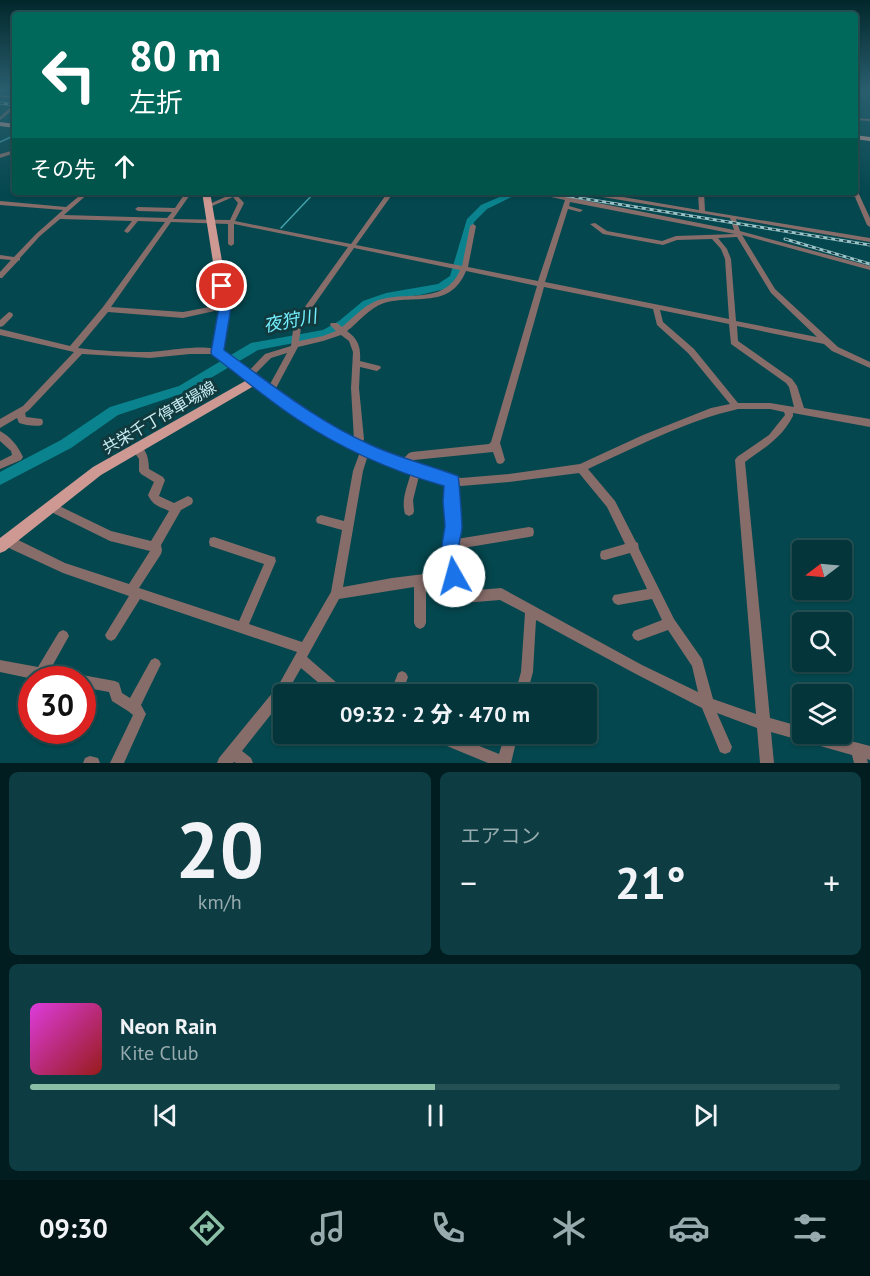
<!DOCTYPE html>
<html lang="ja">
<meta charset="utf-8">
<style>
:root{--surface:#03353a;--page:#0d3d42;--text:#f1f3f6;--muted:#97abaf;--line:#245054;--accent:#8abfa5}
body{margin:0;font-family:"PT Sans","Noto Sans JP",sans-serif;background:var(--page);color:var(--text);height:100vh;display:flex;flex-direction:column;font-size:22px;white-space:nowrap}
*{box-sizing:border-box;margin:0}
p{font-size:20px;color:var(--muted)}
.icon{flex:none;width:33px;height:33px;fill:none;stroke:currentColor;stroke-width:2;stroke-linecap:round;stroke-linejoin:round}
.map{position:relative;height:763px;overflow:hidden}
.side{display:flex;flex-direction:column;gap:9px;padding:9px;background:#021d20;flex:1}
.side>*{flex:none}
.hud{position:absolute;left:12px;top:12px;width:846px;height:183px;border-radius:6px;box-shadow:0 2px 4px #0004,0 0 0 2px var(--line);background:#00695c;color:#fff;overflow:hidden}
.needle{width:39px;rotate:254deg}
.buttons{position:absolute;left:792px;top:540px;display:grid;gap:12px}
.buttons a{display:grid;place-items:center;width:60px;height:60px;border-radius:6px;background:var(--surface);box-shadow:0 2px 4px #0004,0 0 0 2px var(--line);font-size:30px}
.speed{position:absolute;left:18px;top:666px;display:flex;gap:12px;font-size:30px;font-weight:700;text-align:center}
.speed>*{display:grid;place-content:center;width:78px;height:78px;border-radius:50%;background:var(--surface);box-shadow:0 2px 4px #0004,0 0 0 2px var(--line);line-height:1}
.speed .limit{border:9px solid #d22;background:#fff;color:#111}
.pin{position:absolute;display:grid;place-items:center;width:51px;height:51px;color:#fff;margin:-26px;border:3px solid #fff;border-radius:50%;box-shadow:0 2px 6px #0007}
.me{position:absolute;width:66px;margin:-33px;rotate:353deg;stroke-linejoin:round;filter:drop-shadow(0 0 4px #0008)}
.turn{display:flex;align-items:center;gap:21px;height:126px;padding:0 18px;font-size:27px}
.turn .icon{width:78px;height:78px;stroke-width:2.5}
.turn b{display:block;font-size:42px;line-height:51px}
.then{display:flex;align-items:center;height:57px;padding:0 18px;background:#0003;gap:12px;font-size:22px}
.big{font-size:45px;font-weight:800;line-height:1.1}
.side .card{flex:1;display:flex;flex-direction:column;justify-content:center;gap:9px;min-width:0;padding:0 21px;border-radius:9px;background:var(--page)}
.side .dial{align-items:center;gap:0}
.dial b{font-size:78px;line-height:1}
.song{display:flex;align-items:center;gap:18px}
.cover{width:72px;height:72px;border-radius:9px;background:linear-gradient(135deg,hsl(300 70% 55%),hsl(0 70% 35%))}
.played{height:6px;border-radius:3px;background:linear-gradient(90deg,var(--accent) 50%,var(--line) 50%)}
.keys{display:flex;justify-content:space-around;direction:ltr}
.heat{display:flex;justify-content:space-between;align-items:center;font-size:33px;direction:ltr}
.side .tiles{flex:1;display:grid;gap:9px;grid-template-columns:1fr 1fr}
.card:last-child{grid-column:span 2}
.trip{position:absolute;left:273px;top:684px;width:324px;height:60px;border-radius:6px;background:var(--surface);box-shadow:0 2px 4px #0004,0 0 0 2px var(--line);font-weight:800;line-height:60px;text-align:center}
.dock{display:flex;height:96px;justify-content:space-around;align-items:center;background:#011517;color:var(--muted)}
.dock .icon{width:42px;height:42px}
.dock .current{color:var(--accent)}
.dock b{font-size:27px;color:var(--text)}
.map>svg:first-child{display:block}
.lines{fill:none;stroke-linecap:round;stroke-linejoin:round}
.stream{stroke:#43a2ab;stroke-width:1.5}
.river{fill:#0a838e;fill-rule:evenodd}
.minor{fill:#876d6a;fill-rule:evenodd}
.major{fill:#ce9993;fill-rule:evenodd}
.rail-casing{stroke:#98c3c8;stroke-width:3}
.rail{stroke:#113a3f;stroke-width:1.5;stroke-dasharray:4;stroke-linecap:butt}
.route{fill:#1a73e8;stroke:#114b97;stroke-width:1.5}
.labels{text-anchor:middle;stroke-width:6;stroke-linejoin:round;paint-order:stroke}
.street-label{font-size:16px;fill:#c8ecf0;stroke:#113a3f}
.water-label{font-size:18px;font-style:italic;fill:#74effd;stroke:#113a3f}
</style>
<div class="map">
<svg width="870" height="763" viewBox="0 0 870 763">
<rect width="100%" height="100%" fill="#04474e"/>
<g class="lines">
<path class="stream" d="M0,142L15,135
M281,228L315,192"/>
<path class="river" d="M511,192H522L487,209L474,222L460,277L445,289L420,295L387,299L371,305L347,327L330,336L258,350L187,392L118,415L71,448L0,485V472L61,440L110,407L179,386L251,343L323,330L339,321L363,301L386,293L438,284L450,276L467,219L481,205Z"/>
<path class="minor" d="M0,95L15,97V99L0,97Z
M12,106H15V108L0,120V117Z
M855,118L870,119V121L855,120Z
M15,150V153L0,158V154Z
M855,190L858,192L870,218V227L867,225L855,197L827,194L824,192L853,194L852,192H855Z
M84,192H90L64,215L167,218L172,212L138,211L135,209L138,207L175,208L186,192H192L173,219L230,220L238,203L233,197L210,207L205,206L234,193L236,194L244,203L235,221L351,244L388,192H394L356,245L462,266L470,226L473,224L476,226L468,267L538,281L565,200L527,192H539L568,197L734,230L730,218L584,194L581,192H594L699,210L698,192H704L705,211L870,238V242L736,219L740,231L870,266V270L742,235L775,289L838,347L870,362V368L832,351L824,344L737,326L738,341L792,379L797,386L804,408L870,419V427L793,413V416C781,439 765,447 745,462L770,718L802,727V734H824L870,746V760L867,759L868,763H854L852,755L771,732L774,763H760L757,728L717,713L732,747L730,752L725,754L720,752L702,708L634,673L536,620L533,672L527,694H515L521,672L525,613L500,600L463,603L459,601L451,582L426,585V623L424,627L420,629L416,627L414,623V587L339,599L307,657L345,690L347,694H332L301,668L286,694H284V698L242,751L251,758L253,763H236L234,762L233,763H217L219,758L278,686L297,652L140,599L115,639L111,641L107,639L105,635L129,596L63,573L11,549L4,544L3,540L4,536L8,535L65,563L129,584L150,551L110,541L47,510L46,507L47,504L51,502L111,531L151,541L169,511C159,506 153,506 148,495L154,482L141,474L139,471V459L132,449L134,446C146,444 149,459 149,469L163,477L165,480L159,496L174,503L188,496L192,498L193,501L192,504L181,510L161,545L162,550L161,554L139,588L239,621L264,564L210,546L209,542L210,538L214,537L271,556L275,557L276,561L249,624L302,642L331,592L342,530L317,523L316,520L317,517L321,515L344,521L353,471L360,452L299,418L252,382L251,380L252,378L255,377L269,386L287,353L271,358L252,377H246L245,375L265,354L291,346L294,322L348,247L234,224V244L231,246L228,244V224L171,222L111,307L183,312L225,304L229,306L228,308L183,318L108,312L78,348C100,351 125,352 148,352C164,352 209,342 221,352L220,354H190L150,358L82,354L29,410L25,413L26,417L42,419L43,422L42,425C36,427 25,425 19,423L17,418L0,428V419L23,406L74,352L0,335V329L70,346L103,307L165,222L138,221L129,232L127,233L124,231L132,221L60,219L40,236L20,258V260L18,261L2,278H0V272L11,260L0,259V255L14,257L36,234L63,210L0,205V201L66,207ZM570,202L735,234L676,236L662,241L607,231L595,223L590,224L603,234L663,245L677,240L712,239L721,249L725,259L729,319L545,282L568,209L580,212L583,210L569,206ZM737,237L771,293L817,337L736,321L731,259L727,249L718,238ZM354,248L460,270C445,306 405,290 376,301C362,307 353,318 342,327L337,323H331L330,325L336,331L323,336L299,341L302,322ZM466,271L537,286L491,442L489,444L412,452L409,453L401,461L362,444L364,439L359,388L360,367L377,371L381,368L380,366L360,361C361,347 358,339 347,331C359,322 369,308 384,303C414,294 450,310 466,271ZM544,287L653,309L657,325L688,353L730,404L711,408L643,435L580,464L509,474L461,478L410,464L414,460L493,452L497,463L500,464L503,463L505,460L500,443ZM660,310L729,324L731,344L786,383L789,387L794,407L770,403H738L694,349L663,322ZM341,335L349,341L353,352L351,388L354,440L305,412L275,390L298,347L323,341ZM738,409H770L784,412L785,415L769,435L737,457L735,460L756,714L713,699L702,659L674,619L639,549L638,543L636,542L615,501L588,469C636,447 686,421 738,409ZM368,455L411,473C407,487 401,500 405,514L409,516L413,514L414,511L413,500L419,476L447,483L446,502L449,526L446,545L448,571L392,578L343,587L363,471ZM579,473L607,507L625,544L601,551L600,555L601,559L605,560L630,553L647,589L614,595L612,599L614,603L618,605L652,599L662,620L634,631L632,635L634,639L638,641L668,630L692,666L698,692L642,665L505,590L501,588L466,591L459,576L457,549L529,537L533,536L534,532L533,528L529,527L457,539C460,521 456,503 457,485L461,486L509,482Z
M9,312L12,313L13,315L12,317L3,326L0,327V320Z
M0,431C11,437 18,446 23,457L21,460L0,469V461L12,455L11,451L0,441Z
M63,630L67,632L69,636L50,670L76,676L77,678L82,675L115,681L119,683L122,693L130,698L151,660L155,658L159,660L161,664L159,668L141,705L146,714L124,763H110L133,715L128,711L112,701L109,692L82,687V680H38L0,672V660L38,667L59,632Z
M402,671L406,673L408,677L402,694H390L398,673Z
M428,734H450L499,754L505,734H518L511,763H488L430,739Z
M90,756L98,758L100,763H83L85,758Z"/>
<path class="major" d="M0,122L15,124V128L0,126Z
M855,135L870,137V141L855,139Z
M202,192H210L230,307L222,351L259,377L260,380L259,383L101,475L5,551L0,553V538L93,467L247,380L212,352L220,307Z"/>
<g class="rail-casing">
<path id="rail" d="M0,103L15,105
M543,192L870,245
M785,239L870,264"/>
</g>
<use href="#rail" class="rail"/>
</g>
<linearGradient id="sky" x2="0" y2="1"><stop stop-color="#02272b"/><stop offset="0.46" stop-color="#295e6e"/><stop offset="1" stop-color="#295e6e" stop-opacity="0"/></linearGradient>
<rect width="870" height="195" fill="url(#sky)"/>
<path class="route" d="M222,282L227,286L231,307L224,350C271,384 317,421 371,445C399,458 429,465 458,476C459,479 462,521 462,527C462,533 459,540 459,546C460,558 466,571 461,583L454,586L448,583L442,545L445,526L443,502L444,486C392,471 342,449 297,419C268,400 240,376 212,355L211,352L219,307L216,286Z"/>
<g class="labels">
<g class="street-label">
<text transform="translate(159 417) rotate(-30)" y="6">共栄千丁停車場線</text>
</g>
<g class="water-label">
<text transform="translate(290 321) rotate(-11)" y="6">夜狩川</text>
</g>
</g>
</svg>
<div class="buttons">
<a><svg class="needle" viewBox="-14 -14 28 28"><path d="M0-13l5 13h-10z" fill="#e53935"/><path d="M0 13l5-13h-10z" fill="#97abaf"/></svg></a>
<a><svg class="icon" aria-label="search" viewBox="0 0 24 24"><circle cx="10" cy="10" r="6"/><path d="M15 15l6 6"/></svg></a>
<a><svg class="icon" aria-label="layers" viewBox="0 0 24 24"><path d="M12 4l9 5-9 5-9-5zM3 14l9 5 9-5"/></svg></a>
</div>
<div class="speed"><div class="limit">30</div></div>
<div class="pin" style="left:222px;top:286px;background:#d93025"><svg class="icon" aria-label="arrive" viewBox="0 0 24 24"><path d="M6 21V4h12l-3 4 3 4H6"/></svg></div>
<svg class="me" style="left:454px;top:576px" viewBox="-20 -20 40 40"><circle r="19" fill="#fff"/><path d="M0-13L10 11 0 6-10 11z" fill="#1a73e8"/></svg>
<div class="trip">09:32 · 2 分 · 470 m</div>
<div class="hud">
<div class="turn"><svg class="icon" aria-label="left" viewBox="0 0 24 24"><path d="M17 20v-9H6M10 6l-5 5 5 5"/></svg><div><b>80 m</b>左折</div></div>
<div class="then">その先<svg class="icon" aria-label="ahead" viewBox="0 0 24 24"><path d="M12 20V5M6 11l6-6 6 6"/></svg></div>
</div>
</div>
<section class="side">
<div class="tiles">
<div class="card dial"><b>20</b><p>km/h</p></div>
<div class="card"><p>エアコン</p>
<div class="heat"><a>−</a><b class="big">21°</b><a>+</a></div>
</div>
<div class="card">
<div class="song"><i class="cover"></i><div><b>Neon Rain</b><p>Kite Club</p></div></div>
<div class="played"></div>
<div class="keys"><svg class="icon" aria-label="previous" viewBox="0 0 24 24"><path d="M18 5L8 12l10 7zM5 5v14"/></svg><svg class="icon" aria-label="pause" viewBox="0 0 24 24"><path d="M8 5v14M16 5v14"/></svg><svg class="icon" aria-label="next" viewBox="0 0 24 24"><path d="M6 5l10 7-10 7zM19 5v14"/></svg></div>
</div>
</div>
</section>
<nav class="dock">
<b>09:30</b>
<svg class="icon current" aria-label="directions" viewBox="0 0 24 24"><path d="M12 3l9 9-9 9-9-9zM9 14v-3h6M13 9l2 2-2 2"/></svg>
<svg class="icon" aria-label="music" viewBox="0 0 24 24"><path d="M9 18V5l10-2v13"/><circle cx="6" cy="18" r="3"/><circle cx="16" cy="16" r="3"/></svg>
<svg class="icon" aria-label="phone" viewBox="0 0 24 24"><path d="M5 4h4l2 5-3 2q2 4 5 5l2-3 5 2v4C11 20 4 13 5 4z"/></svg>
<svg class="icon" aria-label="climate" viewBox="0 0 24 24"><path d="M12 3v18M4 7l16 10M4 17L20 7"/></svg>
<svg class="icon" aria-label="car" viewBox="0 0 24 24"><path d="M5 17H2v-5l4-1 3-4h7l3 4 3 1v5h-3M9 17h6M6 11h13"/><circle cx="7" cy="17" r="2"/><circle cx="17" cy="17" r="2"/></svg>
<svg class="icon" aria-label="filters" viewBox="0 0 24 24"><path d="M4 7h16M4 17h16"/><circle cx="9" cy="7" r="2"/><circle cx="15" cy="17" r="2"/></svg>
</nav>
